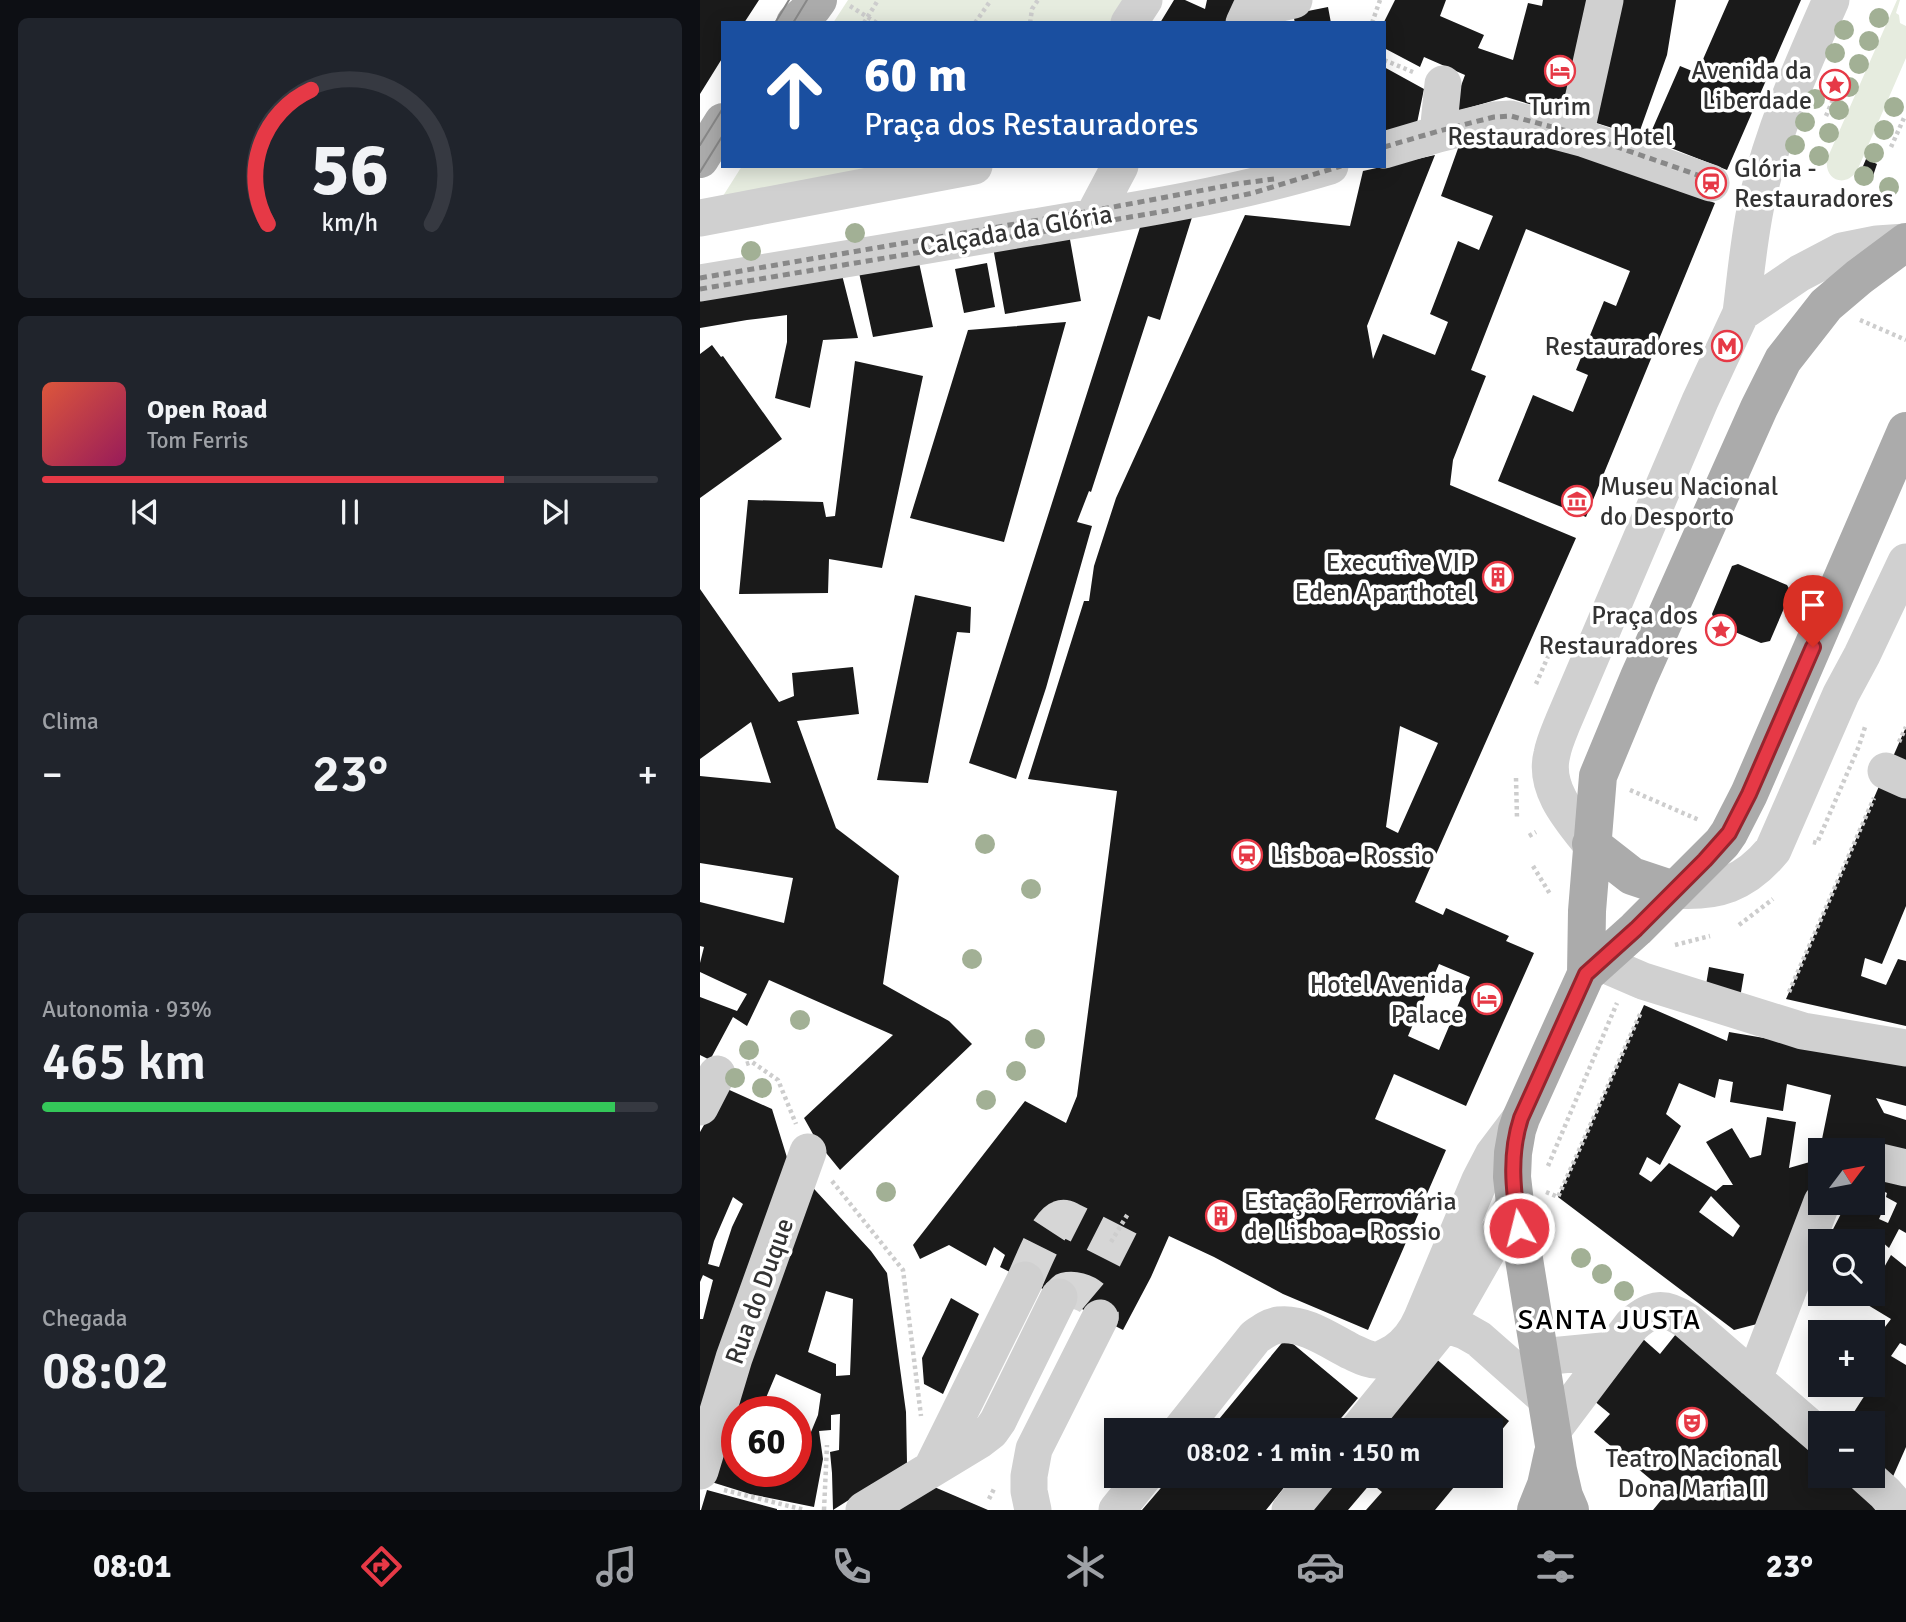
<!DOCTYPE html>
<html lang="pt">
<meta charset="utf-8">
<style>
:root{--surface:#171b24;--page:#20242c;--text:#f1f3f6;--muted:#9ea1a6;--line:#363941;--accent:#e63946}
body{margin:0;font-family:Signika,sans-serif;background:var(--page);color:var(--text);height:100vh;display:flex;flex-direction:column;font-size:26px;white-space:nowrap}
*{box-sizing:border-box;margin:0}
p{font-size:23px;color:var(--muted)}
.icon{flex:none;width:38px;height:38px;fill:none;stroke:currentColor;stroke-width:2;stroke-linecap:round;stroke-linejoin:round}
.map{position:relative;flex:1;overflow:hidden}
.sheet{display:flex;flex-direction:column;gap:18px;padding:18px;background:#0d0f14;width:700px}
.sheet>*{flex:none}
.banner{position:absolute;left:21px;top:21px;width:665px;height:147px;border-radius:0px;box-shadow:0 4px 18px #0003;background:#1a4fa0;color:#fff;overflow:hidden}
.needle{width:46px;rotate:58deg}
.buttons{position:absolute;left:1108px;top:1138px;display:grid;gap:14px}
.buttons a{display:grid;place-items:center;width:77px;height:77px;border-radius:0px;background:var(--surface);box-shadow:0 4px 18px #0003;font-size:35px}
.speed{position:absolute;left:21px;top:1396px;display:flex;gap:14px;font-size:35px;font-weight:700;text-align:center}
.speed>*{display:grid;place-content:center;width:91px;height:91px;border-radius:50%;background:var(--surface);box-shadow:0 4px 18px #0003;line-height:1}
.speed .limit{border:10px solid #d22;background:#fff;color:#111}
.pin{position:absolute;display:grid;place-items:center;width:60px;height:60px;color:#fff;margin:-72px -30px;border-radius:50% 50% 50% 0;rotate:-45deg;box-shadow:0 0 7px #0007}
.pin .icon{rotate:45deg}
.me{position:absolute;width:77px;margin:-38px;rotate:352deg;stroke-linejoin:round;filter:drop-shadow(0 0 5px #0008)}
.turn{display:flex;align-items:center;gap:24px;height:147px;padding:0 28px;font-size:32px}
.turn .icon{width:91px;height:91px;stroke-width:2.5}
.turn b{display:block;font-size:49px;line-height:60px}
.big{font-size:52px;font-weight:600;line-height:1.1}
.sheet .tile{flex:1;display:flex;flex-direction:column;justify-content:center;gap:10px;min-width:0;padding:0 24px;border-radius:10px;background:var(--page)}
.sheet .dial{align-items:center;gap:0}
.dial svg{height:182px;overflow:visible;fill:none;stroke:var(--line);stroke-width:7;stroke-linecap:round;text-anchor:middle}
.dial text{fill:var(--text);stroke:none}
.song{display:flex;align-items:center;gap:21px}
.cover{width:84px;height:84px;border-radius:10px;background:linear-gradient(135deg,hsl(10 70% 55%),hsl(330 70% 35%))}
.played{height:7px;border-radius:4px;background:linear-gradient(90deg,var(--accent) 75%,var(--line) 75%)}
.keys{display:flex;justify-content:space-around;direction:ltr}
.heat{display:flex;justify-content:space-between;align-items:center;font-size:38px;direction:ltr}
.charge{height:10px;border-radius:5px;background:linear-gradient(90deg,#34c759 93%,var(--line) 0)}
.trip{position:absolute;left:404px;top:1418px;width:399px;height:70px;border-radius:0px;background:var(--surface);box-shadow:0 4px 18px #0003;font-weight:600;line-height:70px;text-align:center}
.dock{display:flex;height:112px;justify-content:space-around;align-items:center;background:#090b0e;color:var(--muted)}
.dock .icon{width:49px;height:49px}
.dock .on{color:var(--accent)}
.dock b{font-size:32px;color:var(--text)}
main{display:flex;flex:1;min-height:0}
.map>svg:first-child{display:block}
.green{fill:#e6ecdf}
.building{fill:#1a1a1a;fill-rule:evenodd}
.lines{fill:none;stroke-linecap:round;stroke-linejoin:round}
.minor-tunnel{stroke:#d6d6d6;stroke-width:37;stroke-dasharray:37 18;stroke-linecap:butt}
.path{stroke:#cdcdcd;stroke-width:4.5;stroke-dasharray:3.5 3.5;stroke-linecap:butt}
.minor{stroke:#d0d0d0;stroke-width:37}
.major{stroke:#ababab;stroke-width:38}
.tram{stroke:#888;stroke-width:2}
.rail{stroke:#888;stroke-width:5;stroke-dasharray:7 5;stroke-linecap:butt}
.tree{fill:#a2b095}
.route-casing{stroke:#96252e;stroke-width:18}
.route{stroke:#e63946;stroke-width:12}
.labels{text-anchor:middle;stroke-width:7;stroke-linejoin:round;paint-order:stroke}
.poi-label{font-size:26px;fill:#333;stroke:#fff;text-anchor:end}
.street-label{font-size:26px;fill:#333;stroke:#fff}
.neighbourhood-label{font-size:28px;letter-spacing:2px;fill:#000;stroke:#fff}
</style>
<main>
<section class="sheet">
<div class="tile dial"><svg viewBox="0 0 100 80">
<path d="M14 69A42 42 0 1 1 86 69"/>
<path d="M14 69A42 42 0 0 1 33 10" stroke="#e63946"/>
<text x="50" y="56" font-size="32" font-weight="700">56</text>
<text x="50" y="72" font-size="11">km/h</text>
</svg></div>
<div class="tile">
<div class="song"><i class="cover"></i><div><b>Open Road</b><p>Tom Ferris</p></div></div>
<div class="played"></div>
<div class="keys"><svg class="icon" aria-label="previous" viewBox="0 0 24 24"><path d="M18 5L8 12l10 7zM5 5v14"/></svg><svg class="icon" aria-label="pause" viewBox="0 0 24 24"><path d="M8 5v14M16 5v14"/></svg><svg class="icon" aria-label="next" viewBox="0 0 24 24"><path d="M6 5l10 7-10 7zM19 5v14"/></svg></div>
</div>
<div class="tile"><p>Clima</p>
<div class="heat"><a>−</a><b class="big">23°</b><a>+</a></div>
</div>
<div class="tile"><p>Autonomia · 93%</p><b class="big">465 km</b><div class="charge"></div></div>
<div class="tile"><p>Chegada</p><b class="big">08:02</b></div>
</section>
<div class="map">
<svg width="1206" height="1510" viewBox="0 0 1206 1510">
<rect width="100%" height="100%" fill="#fff"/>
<path class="green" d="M148,0H429L413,23H133Z
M1197,0H1200L1196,13L1199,15L1200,23L1206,26V58L1157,171C1144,189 1124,179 1127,159Z
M42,166H169L165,172L23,196Z"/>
<path class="building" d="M0,0H59L44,23H23V57L0,94Z
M474,0H485L505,9L507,0H538L533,23H460Z
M695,0H746L740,16L784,35L778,48L813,60L828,3L842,6L843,0H891L865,115L806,97L751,113L765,75L724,57L720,67L684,48V22Z
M916,0H976L967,55L938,136L890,121Z
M1029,0H1101L1027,170L948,139L980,66L997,73Z
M628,7L631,23H595L593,14Z
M684,67L724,89L717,123L684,133Z
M802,133L858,146L1015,203L886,517L798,481L833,395L873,412L888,375L876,370L904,301L916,306L930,271L826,229L771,370L786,376L753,460L750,485L876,538L715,902L743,915L746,908L809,936L806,941L834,953L766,1106L694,1074L675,1119L746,1150L668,1330L583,1294L514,1257L469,1236L451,1277L423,1330L300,1267L305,1255L294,1247L286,1266L249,1245L220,1259L213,1245L325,1101L366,1123L377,1096L417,791L328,779L384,601H389L394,566L416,498L545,215L650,226L663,171L735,155L667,326L673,359L683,334L735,355L748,322L730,314L758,241L779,250L793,216L741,196L761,140ZM700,726L738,743L698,833L686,827ZM739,964L770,977L739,1050L708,1036Z
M1166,159L1177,164L1173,176L1161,171Z
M494,211L460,320L448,316L391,492L389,491L377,522L392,526L346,688L316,779L269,763L442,221Z
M369,234L381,301L305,314L293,247Z
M218,258L233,327L173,337L158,268Z
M287,263L295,307L264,313L255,269Z
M141,271L158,338L123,340L110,408L75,398L87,342V315L47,320L0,328V294Z
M366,322L304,542L210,518L268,330Z
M12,345L21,357L23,356L82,439L0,498V354Z
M155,361L223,376L182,568L129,559L128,593L39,594L48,500L123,502L126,517L135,516Z
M1038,564L1087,585L1091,592L1070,641L1061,643L1016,624L1012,614L1032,566Z
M0,589L79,702L94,696L92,673L153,667L159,714L97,721L136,828L199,876L183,984L249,1021L272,1044L140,1170L118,1143L104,1118L193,1035L69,980L47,1026L33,1017L10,1060L0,1055V997L37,1011L47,994L0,972V963L4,947L0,946V902L84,923L93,878L0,863V776L71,783L51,722L0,759Z
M215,595L271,607L270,633L257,632L228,783L177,780Z
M1206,727V765L1192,759Z
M1180,784L1206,796V906L1182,964L1165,958L1161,976L1186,985L1198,959L1206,961V1026L1086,999Z
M1009,967L1044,974L1040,998L1005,991Z
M944,1005L1027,1041L1029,1032L1206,1062V1106L1176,1098L1184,1113L1206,1120V1160L1172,1150H1153L1121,1144L1131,1095L1087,1084L1083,1111L1030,1102L1033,1082L1019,1079L1015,1098L979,1083L966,1114L981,1126L960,1165L947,1157L939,1174L951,1182L969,1163L1016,1191L1023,1185H1033L1006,1142L1032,1128L1050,1158L1061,1155L1067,1117L1096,1122L1089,1168L1120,1159V1172L1057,1324L1034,1330L858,1197ZM1011,1196L1040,1226L1033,1237L999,1212Z
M25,1088L72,1109L89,1164L0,1423V1319H3L13,1280L3,1275L0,1282V1132ZM33,1197L43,1204L32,1227L19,1267L8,1264L14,1241Z
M1172,1168L1206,1177V1233L1199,1229L1189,1248L1173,1234L1170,1241H1127L1147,1202H1162L1182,1212L1179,1219L1188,1223L1197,1203L1186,1197L1187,1193L1172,1186Z
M105,1179L171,1251L187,1273L206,1412L207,1463L133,1510L132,1473L130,1452L139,1450L140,1414L131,1415V1430L119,1431L123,1459L114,1507L50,1494L5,1480ZM126,1291L153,1299L150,1375L136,1376V1364L108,1352ZM76,1374L121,1394L118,1415L111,1432L103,1440L96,1438V1472H37V1412H60Z
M1191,1255L1206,1267V1346L1200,1343L1191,1356L1206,1365V1447L1191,1481L1172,1466V1423H1147L1172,1384V1344L1191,1319L1148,1293H1172V1278L1177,1280Z
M251,1298L279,1314L243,1394L224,1384L222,1358Z
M976,1334L1120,1455V1475H1145L1180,1505L1175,1510H953L967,1493L894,1432L910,1414L893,1400L943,1339L960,1354Z
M586,1338L658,1398L631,1430H510Z
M734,1357L809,1421L791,1443V1430H673Z
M472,1475H594L566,1510H442Z
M635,1475H764L735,1510H666L682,1492L671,1483L648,1510H606Z
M232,1486L288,1510H191Z
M7,1490L77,1509V1510H1Z"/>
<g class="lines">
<path class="minor-tunnel" d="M325,1280C331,1267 348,1223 360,1219C365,1217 367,1219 371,1221L432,1252
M359,1297L365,1291C381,1287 403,1300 400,1318"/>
<path class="path" d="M150,6L177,23
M164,23L178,0
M275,23L291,0
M330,23L332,9L338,0
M672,23L680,0
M684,60L713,72
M1126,116L1137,90
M1191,147L1204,118
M1160,320L1206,340
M836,684L849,654
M1199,742L1206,727
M816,778L817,818
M930,790L999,820
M829,836L836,832
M1113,842L1117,843L1159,746L1165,727
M833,866L850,894
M1039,925L1073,899
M975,945L1010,936
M1089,992L1174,798
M46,1064L52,1062L78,1080L96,1124
M848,1166L917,1003
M132,1181L203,1270L221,1416
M846,1192L858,1197L941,1012
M411,1242L429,1212
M24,1490L105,1510
M289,1499L295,1487
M124,1510L127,1445"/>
<path class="minor" d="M429,23L444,0
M544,23L550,10L594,0
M738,134L743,84
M875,136L905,0
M684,150L738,134L795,120L811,119L885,139L1011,183
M393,217L420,166
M0,218L274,166
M0,283C111,265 223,246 334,227C433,211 534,195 630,166
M1041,313C1046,274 1049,234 1058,196C1074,128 1103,64 1131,0
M1186,771L1206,780
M891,844C871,819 843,788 852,754C854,743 859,732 863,722L1000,401L1041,313L1100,273L1142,251L1177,244L1206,242
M974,890C1017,893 1045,884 1073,850L1141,694L1162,655L1206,562
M899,962L943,981L1103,1031L1206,1048
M0,1107L17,1074
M1172,1160L1206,1168
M740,1329L748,1327L756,1328L765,1331L779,1339L847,1399
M840,1357L913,1350
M1054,1379L1122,1202
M481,1430L555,1337C562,1332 570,1326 579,1325C603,1322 629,1340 650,1351C657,1354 667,1360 675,1360C682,1360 689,1355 695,1352C708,1343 716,1332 722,1318L780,1180L793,1155L821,1118
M658,1430L740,1329L755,1308L815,1203
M852,1431L932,1325C952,1307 965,1306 987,1321L1120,1436
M232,1468L325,1280
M0,1471L34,1358L108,1152
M1165,1475L1185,1493L1200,1510
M164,1510L278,1441L291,1431L298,1421L359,1297
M333,1510L329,1491V1476L334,1449L400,1318
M417,1510L445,1475
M590,1510L619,1475"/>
<path class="major" d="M95,23L113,7L118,0
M0,159L23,122
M891,844L932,876L974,890
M886,974L936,929L1022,843L1029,833L1049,794L1206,431
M836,1510L846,1485L853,1453
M870,1510L864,1496L858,1470L815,1203L812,1177L813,1153L817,1130L821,1118L886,974L887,911L898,776L939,677L1059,408L1083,360L1126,305L1159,277L1206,242"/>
<path class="tram" d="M75,23L89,0
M93,23L107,0
M0,145L23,108
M0,172L23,135"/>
<path class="rail" d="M684,147L739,131L794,117L811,116L886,136L1012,180
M0,278L397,210L536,184L574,179
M0,289L472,210L553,193L641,166"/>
</g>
<g class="tree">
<circle cx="1179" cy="18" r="10"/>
<circle cx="1144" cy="30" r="10"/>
<circle cx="1169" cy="41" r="10"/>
<circle cx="1135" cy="53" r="10"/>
<circle cx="1159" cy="64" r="10"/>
<circle cx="1149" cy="87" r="10"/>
<circle cx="1115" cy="99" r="10"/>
<circle cx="1194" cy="107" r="10"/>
<circle cx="1139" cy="110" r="10"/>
<circle cx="1105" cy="122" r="10"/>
<circle cx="1184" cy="130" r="10"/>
<circle cx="1129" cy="133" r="10"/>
<circle cx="1095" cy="145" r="10"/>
<circle cx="1174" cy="153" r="10"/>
<circle cx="1119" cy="156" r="10"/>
<circle cx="1164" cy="176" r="10"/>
<circle cx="1189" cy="187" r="10"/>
<circle cx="155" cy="233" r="10"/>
<circle cx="51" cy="251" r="10"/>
<circle cx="285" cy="844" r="10"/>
<circle cx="331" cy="889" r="10"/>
<circle cx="272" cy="959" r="10"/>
<circle cx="100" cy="1020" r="10"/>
<circle cx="335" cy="1039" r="10"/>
<circle cx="49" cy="1050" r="10"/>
<circle cx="316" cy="1071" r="10"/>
<circle cx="35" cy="1078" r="10"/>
<circle cx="62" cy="1088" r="10"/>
<circle cx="286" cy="1100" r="10"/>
<circle cx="186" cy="1192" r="10"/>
<circle cx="881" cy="1258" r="10"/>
<circle cx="902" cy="1274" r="10"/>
<circle cx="924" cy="1291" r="10"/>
</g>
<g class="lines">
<g class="route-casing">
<path id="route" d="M819,1228C813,1190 809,1155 821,1118L886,974L936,929L1005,860L1029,833L1049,794L1113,647"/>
</g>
<use href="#route" class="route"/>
</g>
<defs>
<g id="hotel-ring" transform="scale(1.575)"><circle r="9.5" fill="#fff" stroke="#e63946" stroke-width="1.5"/><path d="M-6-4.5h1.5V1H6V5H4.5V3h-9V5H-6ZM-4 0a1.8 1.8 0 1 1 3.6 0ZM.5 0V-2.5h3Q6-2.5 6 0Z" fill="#e63946"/></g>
<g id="sight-ring" transform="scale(1.575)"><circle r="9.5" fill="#fff" stroke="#e63946" stroke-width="1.5"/><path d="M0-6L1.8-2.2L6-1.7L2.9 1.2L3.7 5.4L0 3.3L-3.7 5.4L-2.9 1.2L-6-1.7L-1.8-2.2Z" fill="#e63946"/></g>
<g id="station-ring" transform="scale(1.575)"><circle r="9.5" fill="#fff" stroke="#e63946" stroke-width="1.5"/><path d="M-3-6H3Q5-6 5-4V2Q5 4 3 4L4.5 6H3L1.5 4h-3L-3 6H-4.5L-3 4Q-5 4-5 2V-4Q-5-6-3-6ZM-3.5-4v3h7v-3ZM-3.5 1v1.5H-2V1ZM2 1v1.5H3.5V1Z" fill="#e63946"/></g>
<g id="metro-ring" transform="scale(1.575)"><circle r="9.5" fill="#fff" stroke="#e63946" stroke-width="1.5"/><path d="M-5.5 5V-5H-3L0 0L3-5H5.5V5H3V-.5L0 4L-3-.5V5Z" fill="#e63946"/></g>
<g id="museum-ring" transform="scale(1.575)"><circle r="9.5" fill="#fff" stroke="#e63946" stroke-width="1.5"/><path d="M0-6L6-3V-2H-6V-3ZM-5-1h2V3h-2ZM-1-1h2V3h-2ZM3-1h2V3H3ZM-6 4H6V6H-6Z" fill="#e63946"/></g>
<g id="building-ring" transform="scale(1.575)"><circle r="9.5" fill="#fff" stroke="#e63946" stroke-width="1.5"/><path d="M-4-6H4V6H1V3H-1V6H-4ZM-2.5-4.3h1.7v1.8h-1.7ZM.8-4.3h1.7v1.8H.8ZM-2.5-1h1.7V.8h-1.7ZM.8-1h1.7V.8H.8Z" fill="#e63946"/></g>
<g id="theatre-ring" transform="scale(1.575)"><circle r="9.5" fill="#fff" stroke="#e63946" stroke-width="1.5"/><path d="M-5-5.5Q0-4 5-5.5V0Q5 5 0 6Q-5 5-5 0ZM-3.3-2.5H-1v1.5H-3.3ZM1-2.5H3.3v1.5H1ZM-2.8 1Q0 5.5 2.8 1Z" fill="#e63946"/></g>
</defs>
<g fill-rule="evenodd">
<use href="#hotel-ring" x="860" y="71"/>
<use href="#sight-ring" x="1135" y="85"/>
<use href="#station-ring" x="1011" y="183"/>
<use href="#metro-ring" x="1027" y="346"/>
<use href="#museum-ring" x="877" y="501"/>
<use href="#building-ring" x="798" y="577"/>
<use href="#sight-ring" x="1021" y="630"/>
<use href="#station-ring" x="547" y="855"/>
<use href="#hotel-ring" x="787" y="999"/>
<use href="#building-ring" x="521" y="1216"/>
<use href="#theatre-ring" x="992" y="1423"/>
</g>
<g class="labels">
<g class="poi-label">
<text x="1112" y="79">Avenida da<tspan x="1112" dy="30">Liberdade</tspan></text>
<text x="860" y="115" text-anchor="middle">Turim<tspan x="860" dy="30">Restauradores Hotel</tspan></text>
<text x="1034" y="177" text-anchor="start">Glória -<tspan x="1034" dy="30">Restauradores</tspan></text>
<text x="1004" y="355">Restauradores</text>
<text x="900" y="495" text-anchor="start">Museu Nacional<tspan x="900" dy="30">do Desporto</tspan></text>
<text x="775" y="571">Executive VIP<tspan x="775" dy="30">Eden Aparthotel</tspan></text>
<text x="998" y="624">Praça dos<tspan x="998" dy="30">Restauradores</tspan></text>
<text x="570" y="864" text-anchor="start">Lisboa - Rossio</text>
<text x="764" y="993">Hotel Avenida<tspan x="764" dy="30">Palace</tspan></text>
<text x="544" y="1210" text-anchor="start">Estação Ferroviária<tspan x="544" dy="30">de Lisboa - Rossio</tspan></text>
<text x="992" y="1467" text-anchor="middle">Teatro Nacional<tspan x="992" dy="30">Dona Maria II</tspan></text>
</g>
<g class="street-label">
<text transform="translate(316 230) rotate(-10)" y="9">Calçada da Glória</text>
<text transform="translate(59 1291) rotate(-70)" y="9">Rua do Duque</text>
</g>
<g class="neighbourhood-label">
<text x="910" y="1329">SANTA JUSTA</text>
</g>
</g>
</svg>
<div class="buttons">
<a><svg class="needle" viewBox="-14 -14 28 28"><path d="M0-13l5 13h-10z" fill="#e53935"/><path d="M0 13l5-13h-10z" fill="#9ea1a6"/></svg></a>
<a><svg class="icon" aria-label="search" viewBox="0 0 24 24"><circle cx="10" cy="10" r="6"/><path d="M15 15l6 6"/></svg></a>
<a>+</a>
<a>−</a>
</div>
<div class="speed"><div class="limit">60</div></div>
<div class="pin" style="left:1113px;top:647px;background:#d93025"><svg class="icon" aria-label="arrive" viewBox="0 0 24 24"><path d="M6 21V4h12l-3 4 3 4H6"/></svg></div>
<svg class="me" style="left:819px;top:1228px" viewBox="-20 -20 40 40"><circle r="17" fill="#e63946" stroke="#fff" stroke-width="3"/><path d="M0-11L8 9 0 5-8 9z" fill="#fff"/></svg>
<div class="trip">08:02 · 1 min · 150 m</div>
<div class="banner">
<div class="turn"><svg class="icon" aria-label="ahead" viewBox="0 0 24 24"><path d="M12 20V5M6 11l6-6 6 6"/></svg><div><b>60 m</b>Praça dos Restauradores</div></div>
</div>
</div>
</main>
<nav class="dock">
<b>08:01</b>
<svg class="icon on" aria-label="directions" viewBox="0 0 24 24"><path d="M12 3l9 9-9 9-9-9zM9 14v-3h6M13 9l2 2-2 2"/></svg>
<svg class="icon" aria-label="music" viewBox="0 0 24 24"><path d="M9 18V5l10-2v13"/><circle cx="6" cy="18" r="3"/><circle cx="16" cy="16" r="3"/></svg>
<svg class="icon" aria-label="phone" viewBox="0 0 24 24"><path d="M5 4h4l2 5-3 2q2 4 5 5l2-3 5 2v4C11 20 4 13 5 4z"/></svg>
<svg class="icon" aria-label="climate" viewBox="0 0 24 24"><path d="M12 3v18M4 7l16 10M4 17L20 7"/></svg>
<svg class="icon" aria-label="car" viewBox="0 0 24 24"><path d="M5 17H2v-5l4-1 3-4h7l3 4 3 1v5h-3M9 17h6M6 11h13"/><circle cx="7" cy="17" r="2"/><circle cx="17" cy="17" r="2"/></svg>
<svg class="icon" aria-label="filters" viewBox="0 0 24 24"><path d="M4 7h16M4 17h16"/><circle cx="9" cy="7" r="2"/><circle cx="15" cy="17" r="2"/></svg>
<b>23°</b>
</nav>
